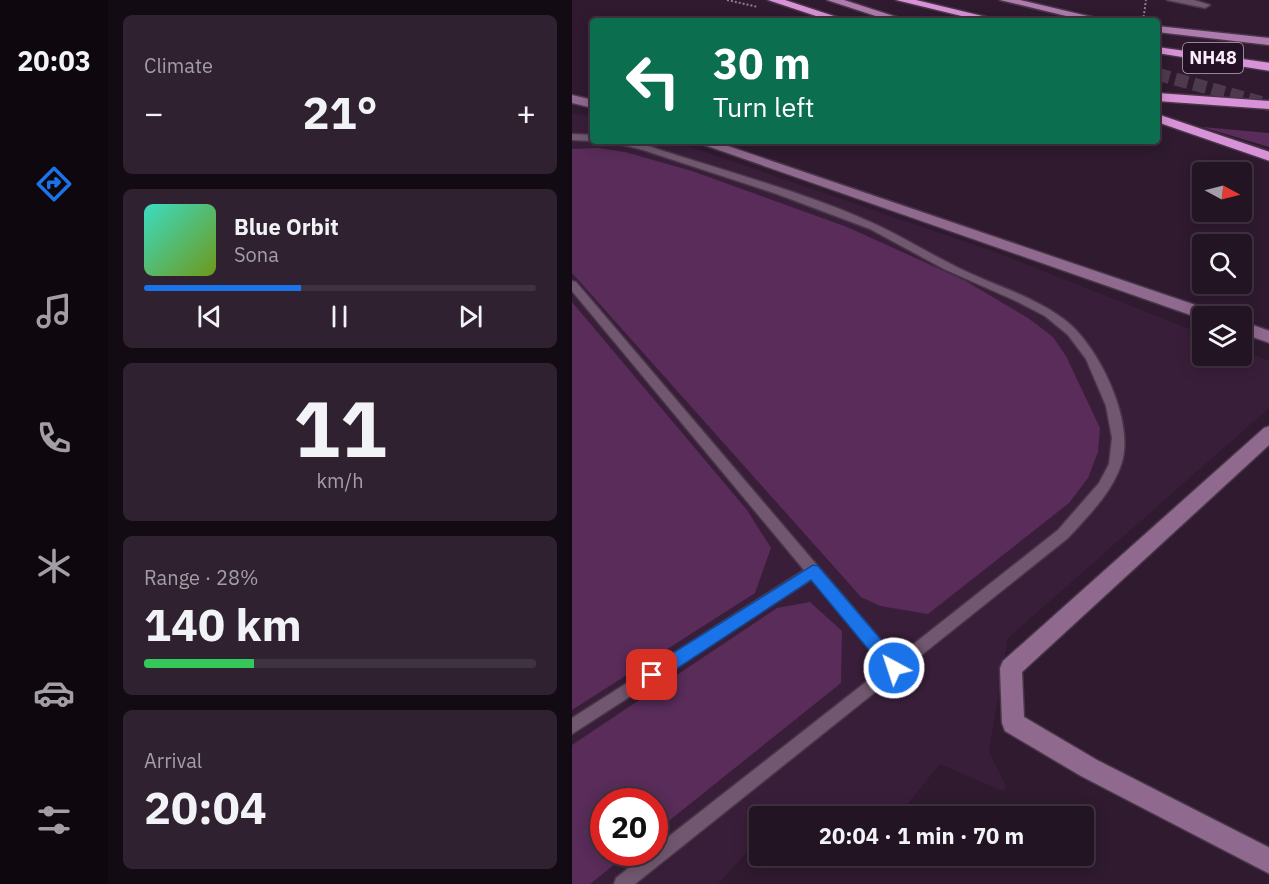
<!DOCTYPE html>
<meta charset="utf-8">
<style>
:root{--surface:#231423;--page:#2f2130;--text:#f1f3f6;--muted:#a39ea6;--line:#403341;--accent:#1a73e8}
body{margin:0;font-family:"IBM Plex Sans",sans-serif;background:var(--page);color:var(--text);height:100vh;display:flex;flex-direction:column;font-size:22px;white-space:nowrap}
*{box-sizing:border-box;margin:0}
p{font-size:20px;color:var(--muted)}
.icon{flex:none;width:33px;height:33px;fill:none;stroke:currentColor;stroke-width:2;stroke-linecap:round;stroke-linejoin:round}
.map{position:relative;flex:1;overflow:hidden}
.sheet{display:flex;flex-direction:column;gap:15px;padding:15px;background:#130b13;width:464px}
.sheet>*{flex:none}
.top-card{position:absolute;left:18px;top:18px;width:570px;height:126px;border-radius:6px;box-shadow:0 3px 15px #0003,0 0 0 2px var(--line);background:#0b6e4f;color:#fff;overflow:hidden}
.needle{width:39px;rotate:97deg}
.tools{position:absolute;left:620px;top:162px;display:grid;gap:12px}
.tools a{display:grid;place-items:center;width:60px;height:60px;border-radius:6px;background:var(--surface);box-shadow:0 3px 15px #0003,0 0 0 2px var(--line);font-size:30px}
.speed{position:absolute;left:18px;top:788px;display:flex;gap:12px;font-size:30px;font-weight:700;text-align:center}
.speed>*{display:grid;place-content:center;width:78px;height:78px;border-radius:50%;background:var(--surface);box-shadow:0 3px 15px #0003,0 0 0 2px var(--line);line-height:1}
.speed .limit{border:9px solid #d22;background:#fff;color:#111}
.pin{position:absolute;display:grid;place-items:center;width:51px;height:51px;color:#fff;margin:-26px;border-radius:12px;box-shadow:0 3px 9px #0006}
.me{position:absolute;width:66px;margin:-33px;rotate:320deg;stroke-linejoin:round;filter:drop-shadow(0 0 4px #0008)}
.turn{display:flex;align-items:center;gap:21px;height:126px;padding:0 24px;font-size:27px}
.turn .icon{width:78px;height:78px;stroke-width:2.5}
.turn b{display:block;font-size:42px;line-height:51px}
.big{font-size:45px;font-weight:700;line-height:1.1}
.sheet .tile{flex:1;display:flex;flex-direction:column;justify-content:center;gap:9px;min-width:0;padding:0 21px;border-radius:9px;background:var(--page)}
.sheet .dial{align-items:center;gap:0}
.dial b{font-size:78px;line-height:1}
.song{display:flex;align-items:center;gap:18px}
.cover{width:72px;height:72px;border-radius:9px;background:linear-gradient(135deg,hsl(170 70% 55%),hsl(80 70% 35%))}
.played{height:6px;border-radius:3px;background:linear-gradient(90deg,var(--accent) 40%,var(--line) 40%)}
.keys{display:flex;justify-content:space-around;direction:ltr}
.heat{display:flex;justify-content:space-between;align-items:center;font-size:33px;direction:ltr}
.charge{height:9px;border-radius:4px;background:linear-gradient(90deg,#34c759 28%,var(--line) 0)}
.trip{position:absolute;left:177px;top:806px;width:345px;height:60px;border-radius:6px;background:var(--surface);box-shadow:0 3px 15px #0003,0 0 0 2px var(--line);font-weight:700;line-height:60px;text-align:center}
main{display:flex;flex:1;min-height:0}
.tabs{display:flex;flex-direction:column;width:108px;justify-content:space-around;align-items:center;background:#0e080e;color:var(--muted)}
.tabs .icon{width:42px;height:42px}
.tabs .selected{color:var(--accent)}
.tabs b{font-size:27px;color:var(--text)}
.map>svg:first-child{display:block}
.built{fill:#391e39;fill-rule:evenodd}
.green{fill:#592c59}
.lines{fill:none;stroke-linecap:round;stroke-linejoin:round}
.primary-tunnel{stroke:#4e3a4d;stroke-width:13;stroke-dasharray:13 6;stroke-linecap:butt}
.lane-casing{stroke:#493749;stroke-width:3}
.street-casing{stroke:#493749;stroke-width:3}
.secondary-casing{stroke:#493749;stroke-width:3}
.primary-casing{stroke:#493749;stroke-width:3}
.highway-casing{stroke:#493749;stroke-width:3}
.path{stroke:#907e90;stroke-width:2;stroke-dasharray:2 2;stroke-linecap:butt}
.lane{fill:#715870;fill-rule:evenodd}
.street{fill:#715870;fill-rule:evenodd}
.secondary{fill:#90698f;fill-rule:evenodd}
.primary{fill:#af7bae;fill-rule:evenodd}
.highway{fill:#d892d7;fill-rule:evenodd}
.route{fill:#1a73e8;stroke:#114b97;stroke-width:1.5}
.labels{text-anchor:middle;stroke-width:6;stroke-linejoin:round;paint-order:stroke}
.shield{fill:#251125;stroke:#bbaaba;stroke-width:1.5}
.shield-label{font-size:18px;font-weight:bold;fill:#fbecfa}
</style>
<main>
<nav class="tabs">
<b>20:03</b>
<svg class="icon selected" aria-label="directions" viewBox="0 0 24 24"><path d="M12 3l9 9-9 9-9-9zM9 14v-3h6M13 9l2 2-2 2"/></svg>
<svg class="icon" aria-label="music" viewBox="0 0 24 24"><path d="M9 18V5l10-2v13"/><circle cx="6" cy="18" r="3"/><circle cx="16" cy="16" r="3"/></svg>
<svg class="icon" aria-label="phone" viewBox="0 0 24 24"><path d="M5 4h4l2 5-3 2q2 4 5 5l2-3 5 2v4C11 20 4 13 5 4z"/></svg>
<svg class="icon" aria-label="climate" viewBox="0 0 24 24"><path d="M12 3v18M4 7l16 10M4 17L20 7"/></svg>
<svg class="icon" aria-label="car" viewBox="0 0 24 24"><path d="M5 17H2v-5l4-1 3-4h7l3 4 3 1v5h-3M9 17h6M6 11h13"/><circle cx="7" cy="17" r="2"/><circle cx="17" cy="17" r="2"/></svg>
<svg class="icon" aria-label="filters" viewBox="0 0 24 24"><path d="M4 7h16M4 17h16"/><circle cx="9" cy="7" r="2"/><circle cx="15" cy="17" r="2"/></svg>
</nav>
<section class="sheet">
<div class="tile"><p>Climate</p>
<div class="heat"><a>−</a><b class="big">21°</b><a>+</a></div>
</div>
<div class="tile">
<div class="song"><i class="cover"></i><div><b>Blue Orbit</b><p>Sona</p></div></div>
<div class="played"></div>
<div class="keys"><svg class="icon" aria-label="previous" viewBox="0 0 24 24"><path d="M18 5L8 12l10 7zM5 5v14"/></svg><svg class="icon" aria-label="pause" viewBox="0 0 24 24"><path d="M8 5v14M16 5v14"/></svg><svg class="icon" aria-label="next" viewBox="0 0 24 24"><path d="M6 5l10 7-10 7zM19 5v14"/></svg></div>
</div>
<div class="tile dial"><b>11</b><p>km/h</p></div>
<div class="tile"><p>Range · 28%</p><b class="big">140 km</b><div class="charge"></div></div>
<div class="tile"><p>Arrival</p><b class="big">20:04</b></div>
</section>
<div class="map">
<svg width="698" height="884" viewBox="0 0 698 884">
<rect width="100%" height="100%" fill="#2f1a2f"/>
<path class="built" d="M0,113L21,117V141H101L423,252L630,334V356H669V349L697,361V408L436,638L417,752L434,786L431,791L368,764L328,813L228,812L222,816H188L187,839L146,884H0ZM32,801H82V852H32Z"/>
<path class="green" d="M630,127L697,133V147Z
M26,148L53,152L120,171L275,227L392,280L456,318L481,337L494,356L528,428L526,452L516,478L497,503L356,614L308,606L289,597L0,273V149Z
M0,302L175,510L199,548L183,593L0,710Z
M238,602L270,631L269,683L83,832L82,801H32V852H58L18,884H0V745L205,608Z"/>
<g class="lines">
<path class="primary-tunnel" d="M585,74L698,105"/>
<g class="lane-casing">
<path id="lane" d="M0,134L21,135V141L0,140Z
M36,141H52L76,146C152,171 230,191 303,224C329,236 353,251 379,264C416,284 459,294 493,320C527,346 564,423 549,465C539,494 516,516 496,538L63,884H42L44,878L77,852H82V848L313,667L240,579L0,734V718L232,570L0,291V281L4,282L324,658L486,530L527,483L537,464L540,438L534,406L514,359L496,335L473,316L444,301L372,269L298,229L205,194L71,150Z"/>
</g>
<g class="street-casing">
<path id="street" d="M595,0H622L638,5L633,8Z"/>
</g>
<g class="secondary-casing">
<path id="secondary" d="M0,95L21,100V108L0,103Z
M121,141H141L644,312L646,316H630V319Z
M669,321L698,331V343L669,333Z
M698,426V444L450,672L452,717L525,760L698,848V874L509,776L433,731L430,723L428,668L431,661L692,428Z"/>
</g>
<g class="primary-casing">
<path id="primary" d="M255,0H272L337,21H319Z
M428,0H448L537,21H515Z
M585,26L698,38V45L585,32Z"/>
</g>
<g class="highway-casing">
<path id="highway" d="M196,0H213L277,21H259Z
M324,0H344L431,21H410Z
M585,47L698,63V71L585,53Z
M585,93L698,101V109L585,101Z
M585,114L698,152V161L585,122Z"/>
</g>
<path class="path" d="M155,0L186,7
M571,21L574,0"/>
<use href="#lane" class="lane"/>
<use href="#street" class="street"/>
<use href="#secondary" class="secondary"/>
<use href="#primary" class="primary"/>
<use href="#highway" class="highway"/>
</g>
<path class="route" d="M241,565L246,566L328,662L330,668L328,673L322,675L316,673L239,580L86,681L80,683L74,681L72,675L74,670Z"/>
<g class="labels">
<rect class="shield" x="611" y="43" width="60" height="30" rx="4.5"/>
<g class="shield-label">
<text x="641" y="64">NH48</text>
</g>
</g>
</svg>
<div class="tools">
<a><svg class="needle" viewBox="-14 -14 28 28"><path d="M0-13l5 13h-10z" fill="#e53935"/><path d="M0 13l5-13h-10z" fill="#a39ea6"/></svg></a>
<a><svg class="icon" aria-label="search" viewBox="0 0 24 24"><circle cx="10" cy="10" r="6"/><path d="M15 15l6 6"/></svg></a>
<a><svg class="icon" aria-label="layers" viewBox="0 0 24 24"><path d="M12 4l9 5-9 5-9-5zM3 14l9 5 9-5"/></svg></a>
</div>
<div class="speed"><div class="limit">20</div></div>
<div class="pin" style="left:80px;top:675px;background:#d93025"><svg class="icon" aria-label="arrive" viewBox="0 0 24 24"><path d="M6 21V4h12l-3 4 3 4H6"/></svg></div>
<svg class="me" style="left:322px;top:668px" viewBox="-20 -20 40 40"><circle r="17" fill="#1a73e8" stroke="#fff" stroke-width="3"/><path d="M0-11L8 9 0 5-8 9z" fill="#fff"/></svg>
<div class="trip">20:04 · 1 min · 70 m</div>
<div class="top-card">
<div class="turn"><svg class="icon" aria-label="left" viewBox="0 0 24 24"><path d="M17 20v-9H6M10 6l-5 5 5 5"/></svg><div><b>30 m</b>Turn left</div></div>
</div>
</div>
</main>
